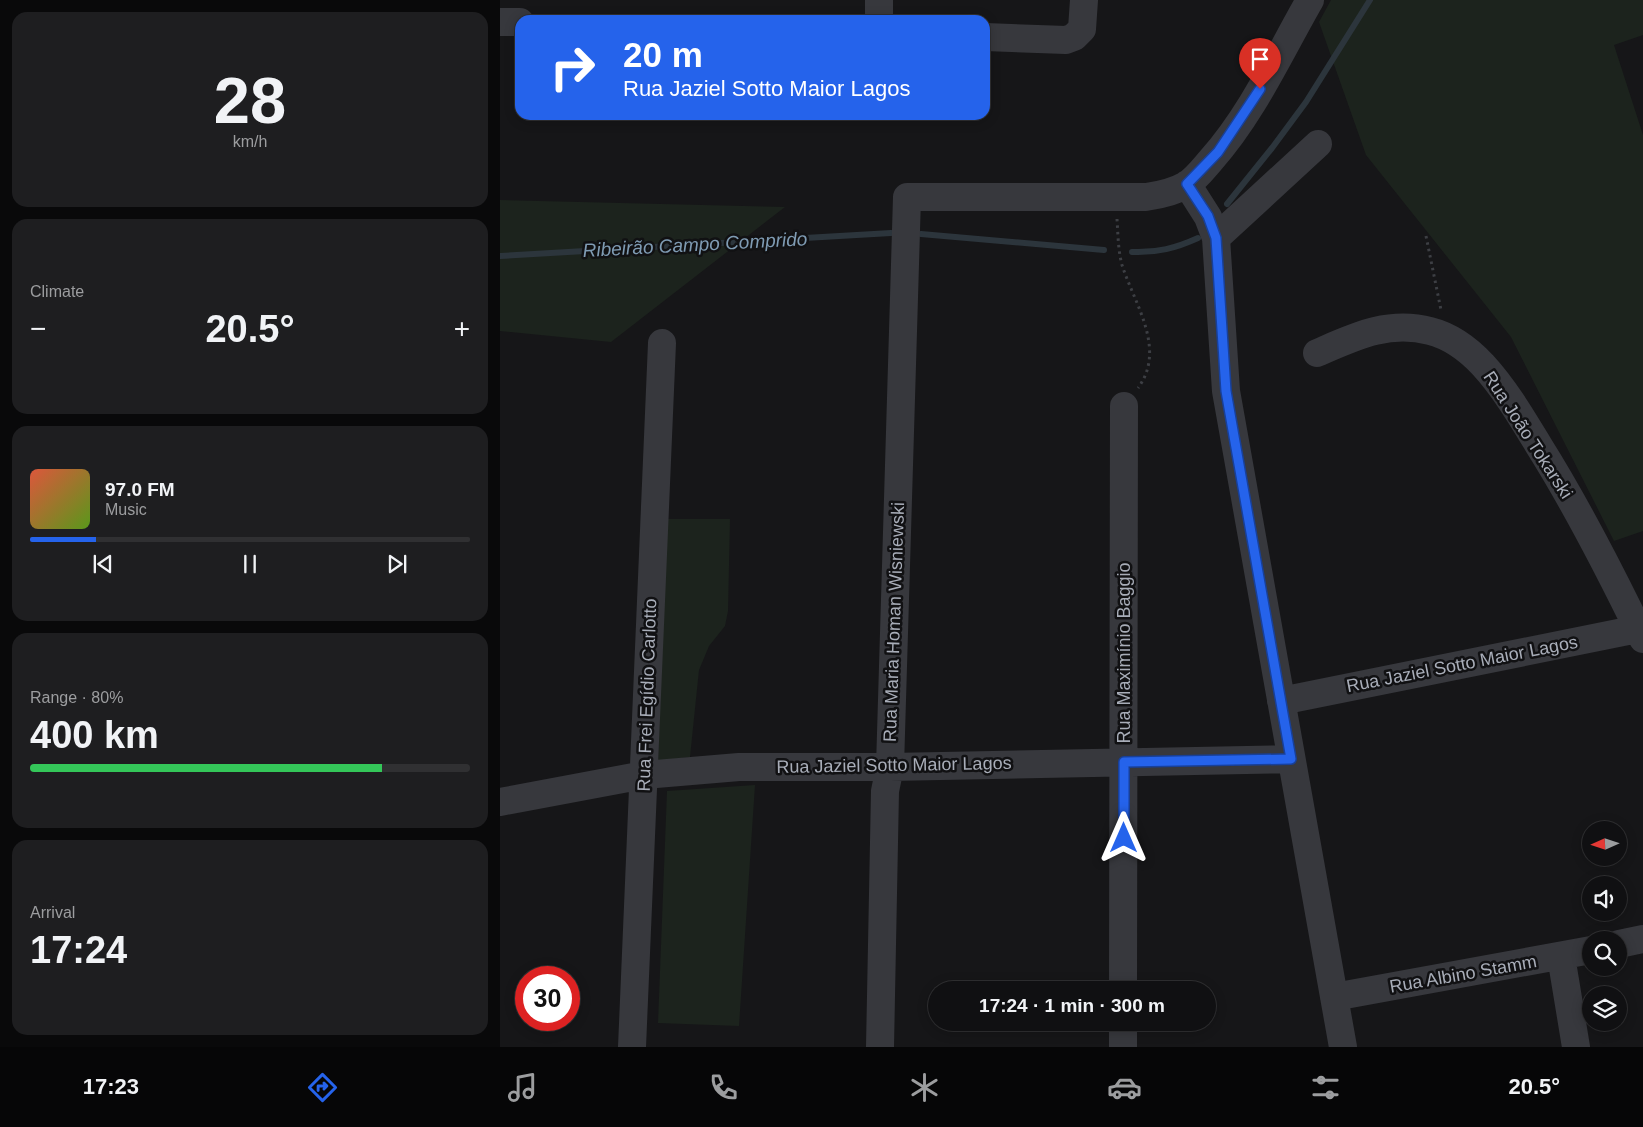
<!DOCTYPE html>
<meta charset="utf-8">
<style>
:root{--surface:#101012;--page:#1e1e20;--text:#f1f3f6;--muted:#9c9d9f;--line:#303032;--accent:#2563eb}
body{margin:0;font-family:Helvetica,sans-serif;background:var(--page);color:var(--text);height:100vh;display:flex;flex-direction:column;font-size:19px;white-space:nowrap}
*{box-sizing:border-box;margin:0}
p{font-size:16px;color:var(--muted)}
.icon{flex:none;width:28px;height:28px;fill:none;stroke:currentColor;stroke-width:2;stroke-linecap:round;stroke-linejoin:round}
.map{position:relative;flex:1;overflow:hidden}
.sheet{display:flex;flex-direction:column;gap:12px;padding:12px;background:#09090a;width:500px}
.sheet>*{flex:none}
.top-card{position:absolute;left:15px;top:15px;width:475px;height:105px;border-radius:15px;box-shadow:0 2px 12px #0003,0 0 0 1px var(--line);background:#2563eb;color:#fff;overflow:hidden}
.needle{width:32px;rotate:267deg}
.controls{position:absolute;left:1082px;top:821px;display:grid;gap:10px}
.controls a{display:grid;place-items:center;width:45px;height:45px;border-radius:50%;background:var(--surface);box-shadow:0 2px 12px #0003,0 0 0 1px var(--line);font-size:25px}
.speed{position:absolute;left:15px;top:966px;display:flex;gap:10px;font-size:25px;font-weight:700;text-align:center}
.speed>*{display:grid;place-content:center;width:65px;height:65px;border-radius:50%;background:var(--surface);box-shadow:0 2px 12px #0003,0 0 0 1px var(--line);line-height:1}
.speed .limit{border:8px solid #d22;background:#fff;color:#111}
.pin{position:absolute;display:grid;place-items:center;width:42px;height:42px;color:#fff;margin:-51px -21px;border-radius:50% 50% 50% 0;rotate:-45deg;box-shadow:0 0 5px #0007}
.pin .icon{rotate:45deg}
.me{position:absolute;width:55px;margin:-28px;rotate:0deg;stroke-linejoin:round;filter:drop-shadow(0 0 4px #0008)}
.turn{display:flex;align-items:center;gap:18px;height:105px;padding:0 25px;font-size:22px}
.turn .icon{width:65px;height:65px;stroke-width:2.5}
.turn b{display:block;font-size:35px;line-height:42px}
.big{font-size:38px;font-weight:600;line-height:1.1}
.sheet .tile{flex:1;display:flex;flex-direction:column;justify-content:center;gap:8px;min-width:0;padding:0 18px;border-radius:15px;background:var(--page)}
.sheet .dial{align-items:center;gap:0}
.dial b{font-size:65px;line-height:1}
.song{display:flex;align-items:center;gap:15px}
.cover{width:60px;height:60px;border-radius:8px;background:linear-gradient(135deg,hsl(10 70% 55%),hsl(90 70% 35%))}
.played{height:5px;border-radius:2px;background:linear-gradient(90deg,var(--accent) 15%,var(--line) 15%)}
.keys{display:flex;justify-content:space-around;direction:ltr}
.heat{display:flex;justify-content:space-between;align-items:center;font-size:28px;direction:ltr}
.charge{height:8px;border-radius:4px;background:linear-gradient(90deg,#34c759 80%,var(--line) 0)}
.trip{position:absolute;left:428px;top:981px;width:288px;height:50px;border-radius:25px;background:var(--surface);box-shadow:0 2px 12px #0003,0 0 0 1px var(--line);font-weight:600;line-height:50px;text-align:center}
.dock{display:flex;height:80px;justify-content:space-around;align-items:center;background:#060607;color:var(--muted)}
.dock .icon{width:35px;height:35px}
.dock .selected{color:var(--accent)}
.dock b{font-size:22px;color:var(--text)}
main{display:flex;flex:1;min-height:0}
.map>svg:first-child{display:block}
.green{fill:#1c231d}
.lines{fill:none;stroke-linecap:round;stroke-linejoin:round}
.stream{stroke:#2c353c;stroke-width:6}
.path{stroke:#3d3f44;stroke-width:3;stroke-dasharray:2.5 4;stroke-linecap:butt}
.minor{stroke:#37383d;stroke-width:28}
.route-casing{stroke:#184099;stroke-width:12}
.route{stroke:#2563eb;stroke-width:9}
.labels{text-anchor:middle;stroke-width:5;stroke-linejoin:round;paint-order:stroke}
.street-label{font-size:18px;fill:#a8adb8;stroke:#111113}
.water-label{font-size:19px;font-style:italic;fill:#7f9bb3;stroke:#111113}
</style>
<main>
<section class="sheet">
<div class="tile dial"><b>28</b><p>km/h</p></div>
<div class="tile"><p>Climate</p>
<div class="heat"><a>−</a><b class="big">20.5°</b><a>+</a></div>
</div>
<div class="tile">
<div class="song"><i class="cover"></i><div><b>97.0 FM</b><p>Music</p></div></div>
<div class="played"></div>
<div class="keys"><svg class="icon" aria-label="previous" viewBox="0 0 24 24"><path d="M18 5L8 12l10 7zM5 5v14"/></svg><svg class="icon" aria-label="pause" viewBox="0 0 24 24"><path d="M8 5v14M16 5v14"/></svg><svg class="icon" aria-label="next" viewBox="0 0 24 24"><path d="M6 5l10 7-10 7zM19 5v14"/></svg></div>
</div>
<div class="tile"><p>Range · 80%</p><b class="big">400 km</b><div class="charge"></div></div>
<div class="tile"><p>Arrival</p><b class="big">17:24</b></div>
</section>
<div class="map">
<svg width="1143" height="1047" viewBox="0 0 1143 1047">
<rect width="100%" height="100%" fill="#161618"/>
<path class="green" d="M831,0H1143V35L1114,45L1143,135V531L1114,541L1011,337L866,155L819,22Z
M0,200L285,207L111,342L0,331Z
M167,519H230L228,611L225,626L209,646L199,670L190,757L158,761Z
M255,785L239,1026L158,1023L167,791Z"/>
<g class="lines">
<path class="stream" d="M727,204L772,148L806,102L870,0
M421,234L604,250
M632,252C657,253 676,248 698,238
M0,256L391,233"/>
<path class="path" d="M617,219C618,234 618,250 622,265C634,303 667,349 638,388
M926,236L941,310"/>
<path class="minor" d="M379,20V0
M0,22H20
M485,37L566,40L574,37L582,29L584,0
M687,184L708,217L716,238L726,391L843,1047
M716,238L818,144
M817,353C854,337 888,320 930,331C950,336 969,350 983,365C1005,389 1022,418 1039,446C1078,508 1111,573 1143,639
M781,701L1143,628
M0,802L144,775L239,767H390L791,759
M1119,944L1143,939
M1061,956L1076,1047
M623,990L624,406
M834,997L1091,950
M132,1047L162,343
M380,1047L385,791L390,767L407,197H646C660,195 674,192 686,185C696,179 704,168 711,160C752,114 779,54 810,0
M623,1047V1022"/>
</g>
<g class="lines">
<g class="route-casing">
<path id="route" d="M624,838V762L791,759L726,391L716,238L708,216L687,184L718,152L760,89"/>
</g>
<use href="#route" class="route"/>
</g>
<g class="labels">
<g class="street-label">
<text transform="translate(1028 435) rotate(57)" y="6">Rua João Tokarski</text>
<text transform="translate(394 622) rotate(-88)" y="6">Rua Maria Homan Wisniewski</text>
<text transform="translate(624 653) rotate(-90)" y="6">Rua Maximínio Baggio</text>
<text transform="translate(962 664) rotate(-11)" y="6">Rua Jaziel Sotto Maior Lagos</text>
<text transform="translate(147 695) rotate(-88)" y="6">Rua Frei Egídio Carlotto</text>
<text transform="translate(394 765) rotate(-1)" y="6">Rua Jaziel Sotto Maior Lagos</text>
<text transform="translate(963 974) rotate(-10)" y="6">Rua Albino Stamm</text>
</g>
<g class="water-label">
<text transform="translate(195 244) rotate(-3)" y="7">Ribeirão Campo Comprido</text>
</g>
</g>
</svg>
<div class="controls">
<a><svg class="needle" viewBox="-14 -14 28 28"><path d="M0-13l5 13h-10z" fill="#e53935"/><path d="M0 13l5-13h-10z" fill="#9c9d9f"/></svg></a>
<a><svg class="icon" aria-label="sound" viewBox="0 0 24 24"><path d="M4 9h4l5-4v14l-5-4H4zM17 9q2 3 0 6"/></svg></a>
<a><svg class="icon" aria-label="search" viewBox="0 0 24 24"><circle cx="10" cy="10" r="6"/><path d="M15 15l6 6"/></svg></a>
<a><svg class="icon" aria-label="layers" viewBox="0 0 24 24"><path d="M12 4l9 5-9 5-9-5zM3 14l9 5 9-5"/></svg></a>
</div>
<div class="speed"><div class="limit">30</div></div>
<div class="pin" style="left:760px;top:89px;background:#d93025"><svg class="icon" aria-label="arrive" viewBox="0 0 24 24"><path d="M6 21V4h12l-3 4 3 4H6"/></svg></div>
<svg class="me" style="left:624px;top:838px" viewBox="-20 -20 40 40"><path d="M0-17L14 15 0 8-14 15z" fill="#2563eb" stroke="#fff" stroke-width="4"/></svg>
<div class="trip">17:24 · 1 min · 300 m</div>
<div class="top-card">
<div class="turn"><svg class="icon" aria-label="right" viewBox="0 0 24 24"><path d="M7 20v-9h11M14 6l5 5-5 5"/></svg><div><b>20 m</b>Rua Jaziel Sotto Maior Lagos</div></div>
</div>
</div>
</main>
<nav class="dock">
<b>17:23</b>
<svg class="icon selected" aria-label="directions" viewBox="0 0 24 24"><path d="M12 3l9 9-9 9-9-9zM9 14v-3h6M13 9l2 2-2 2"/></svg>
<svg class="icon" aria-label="music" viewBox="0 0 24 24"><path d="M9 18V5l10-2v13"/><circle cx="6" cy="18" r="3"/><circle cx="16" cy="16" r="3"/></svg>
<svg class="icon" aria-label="phone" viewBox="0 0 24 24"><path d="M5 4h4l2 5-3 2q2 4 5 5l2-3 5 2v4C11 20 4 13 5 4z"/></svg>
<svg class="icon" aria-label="climate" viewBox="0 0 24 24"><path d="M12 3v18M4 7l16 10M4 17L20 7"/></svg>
<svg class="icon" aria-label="car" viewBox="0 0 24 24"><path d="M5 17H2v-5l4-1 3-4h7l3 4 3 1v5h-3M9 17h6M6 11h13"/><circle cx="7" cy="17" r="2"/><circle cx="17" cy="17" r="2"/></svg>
<svg class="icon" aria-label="filters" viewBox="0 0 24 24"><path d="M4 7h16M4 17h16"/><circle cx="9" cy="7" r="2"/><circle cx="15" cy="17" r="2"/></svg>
<b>20.5°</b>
</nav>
